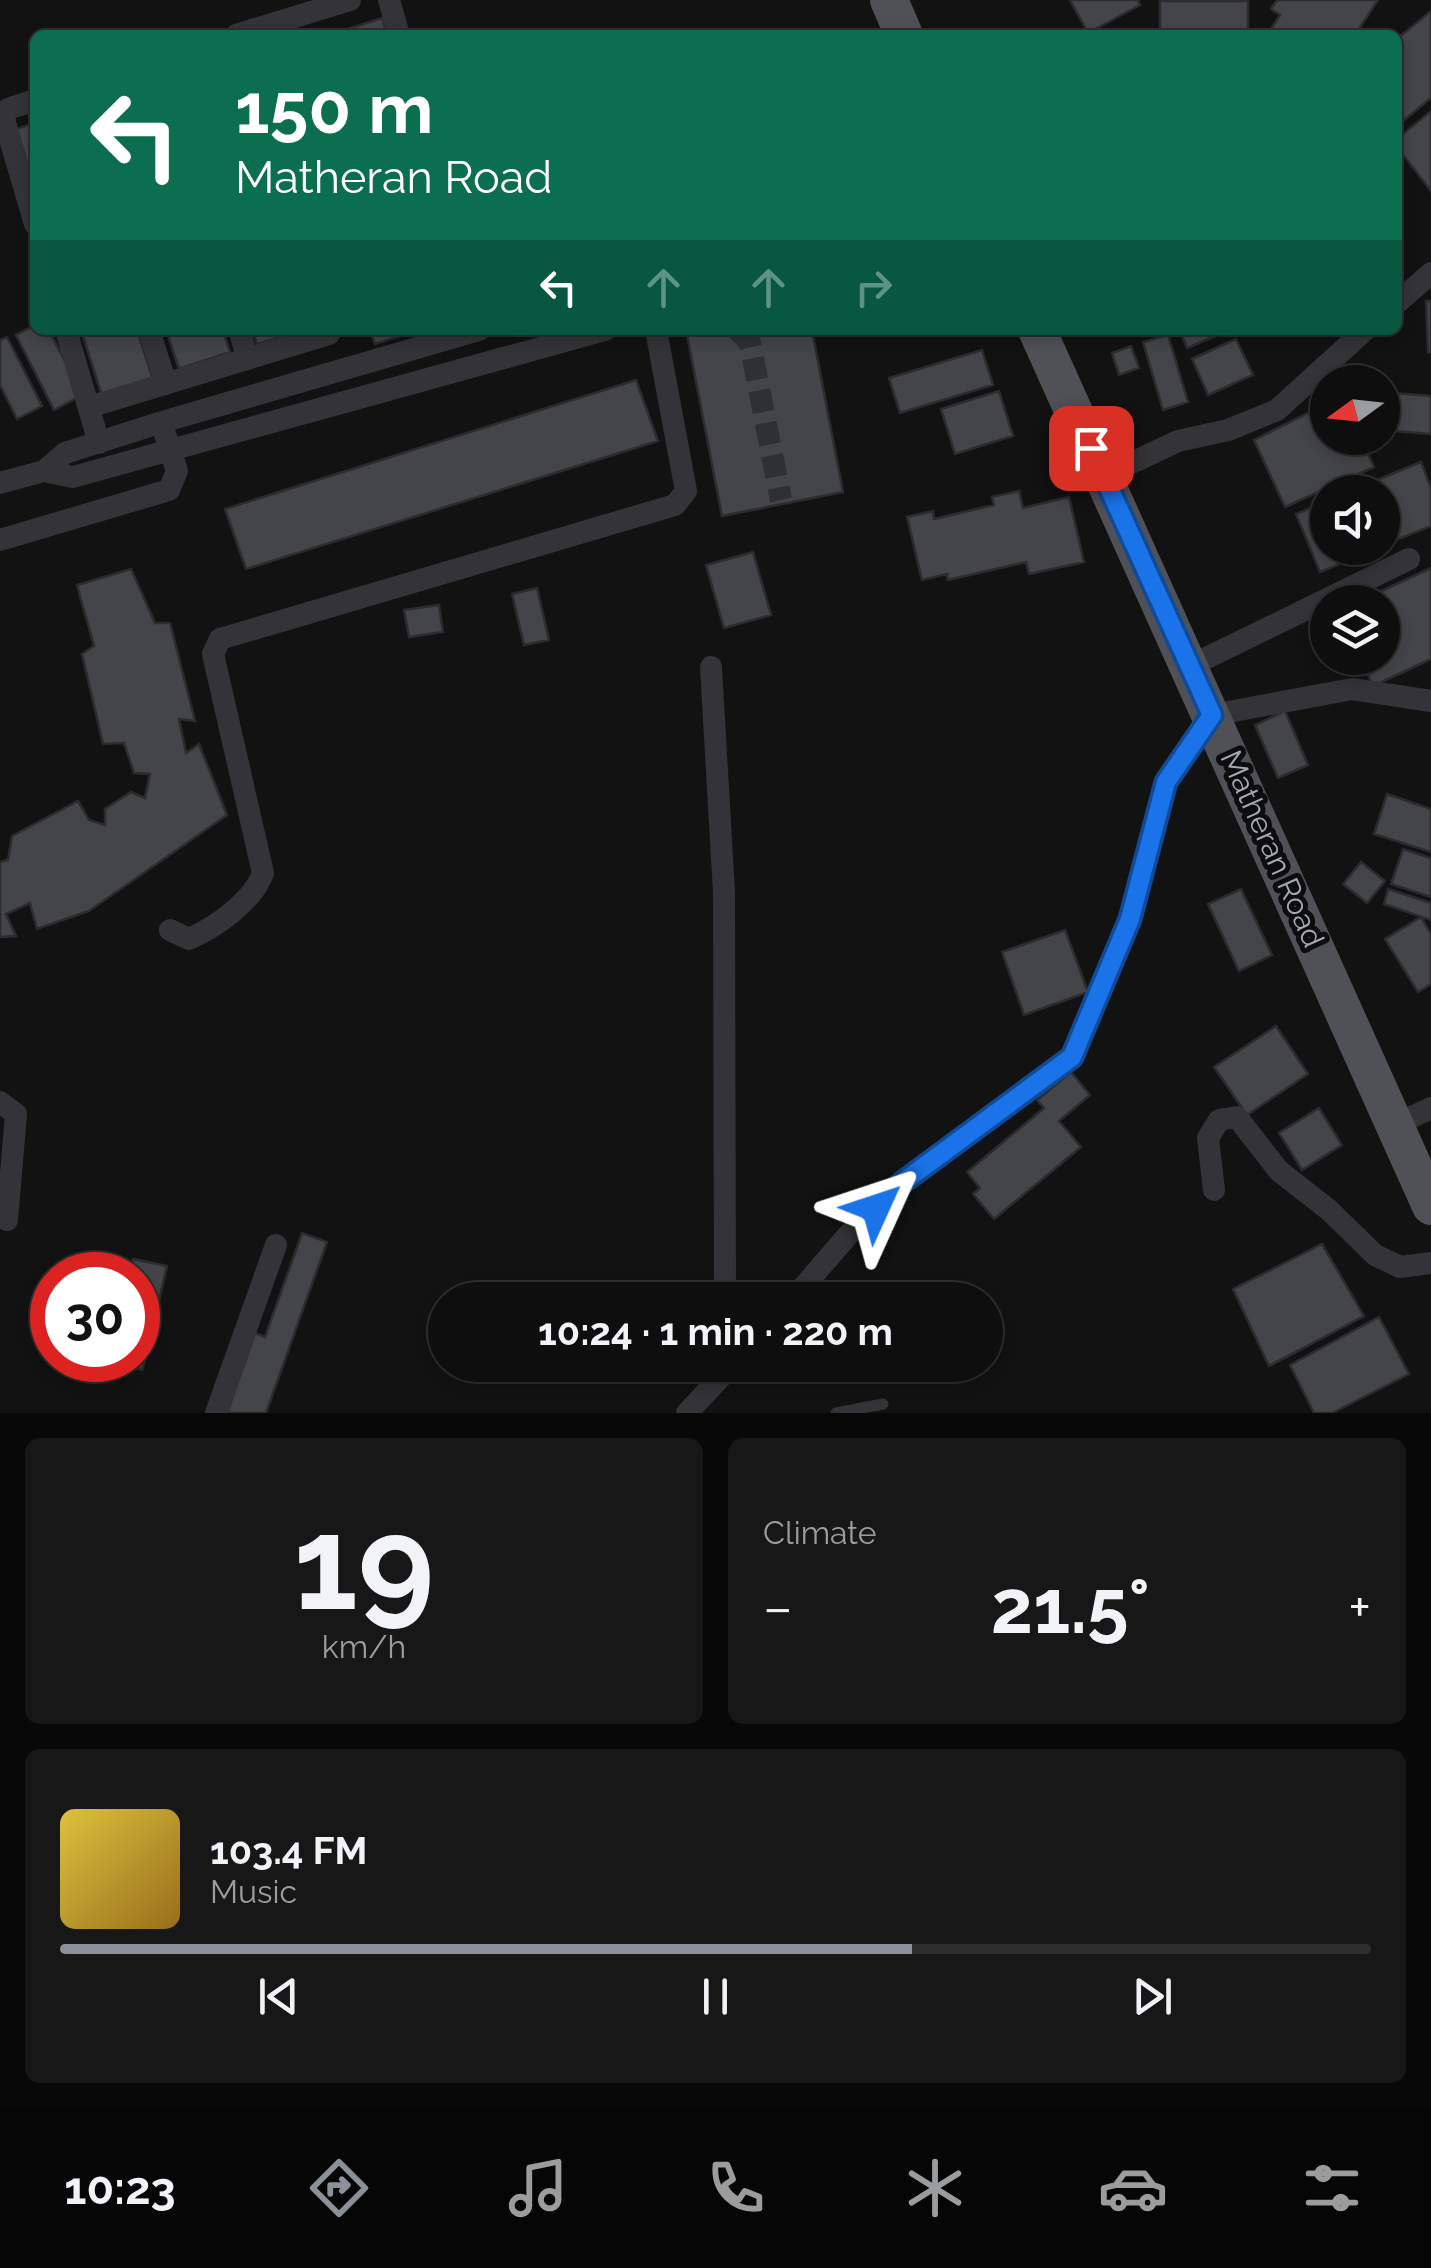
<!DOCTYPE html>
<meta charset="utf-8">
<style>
:root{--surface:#0e0e0e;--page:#171717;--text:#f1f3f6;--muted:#9b9c9e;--line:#2e2e2e;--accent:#8c9099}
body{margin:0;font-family:Raleway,sans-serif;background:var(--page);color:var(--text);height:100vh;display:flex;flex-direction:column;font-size:38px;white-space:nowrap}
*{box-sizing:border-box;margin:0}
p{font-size:32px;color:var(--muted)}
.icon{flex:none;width:55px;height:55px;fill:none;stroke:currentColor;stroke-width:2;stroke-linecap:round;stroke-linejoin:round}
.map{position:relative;height:1413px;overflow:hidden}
.sheet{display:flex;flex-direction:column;gap:25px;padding:25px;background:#080808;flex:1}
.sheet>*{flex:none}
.top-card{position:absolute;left:30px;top:30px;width:1372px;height:305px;border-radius:15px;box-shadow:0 5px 15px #0003,0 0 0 2px var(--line);background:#0b6e4f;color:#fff;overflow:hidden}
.needle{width:65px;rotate:255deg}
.fabs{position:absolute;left:1310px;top:365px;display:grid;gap:20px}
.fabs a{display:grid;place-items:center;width:90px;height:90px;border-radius:50%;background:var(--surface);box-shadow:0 5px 15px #0003,0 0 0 2px var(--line);font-size:50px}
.speed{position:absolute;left:30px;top:1252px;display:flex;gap:20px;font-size:50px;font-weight:700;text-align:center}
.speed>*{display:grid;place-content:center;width:130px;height:130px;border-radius:50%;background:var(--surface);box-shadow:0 5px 15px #0003,0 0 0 2px var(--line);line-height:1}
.speed .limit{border:15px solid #d22;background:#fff;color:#111}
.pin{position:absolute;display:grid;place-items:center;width:85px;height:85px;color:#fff;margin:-42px;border-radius:20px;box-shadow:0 5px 15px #0006}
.me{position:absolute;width:110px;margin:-55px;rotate:48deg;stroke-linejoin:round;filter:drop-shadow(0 0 8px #0008)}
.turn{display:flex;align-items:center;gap:35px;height:210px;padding:0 40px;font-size:45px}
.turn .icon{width:130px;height:130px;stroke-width:2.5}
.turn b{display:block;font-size:70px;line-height:85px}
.lanes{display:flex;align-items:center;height:95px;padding:0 40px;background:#0003;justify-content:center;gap:50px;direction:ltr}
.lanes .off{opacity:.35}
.big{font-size:75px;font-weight:700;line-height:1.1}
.sheet .widget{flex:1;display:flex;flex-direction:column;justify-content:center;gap:15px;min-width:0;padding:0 35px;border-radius:15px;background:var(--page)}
.sheet .dial{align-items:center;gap:0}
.dial b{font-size:130px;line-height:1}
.song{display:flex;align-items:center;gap:30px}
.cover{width:120px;height:120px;border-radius:15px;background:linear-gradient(135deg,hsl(50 70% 55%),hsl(40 70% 35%))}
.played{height:10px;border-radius:5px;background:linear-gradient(90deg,var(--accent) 65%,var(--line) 65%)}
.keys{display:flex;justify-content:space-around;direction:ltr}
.heat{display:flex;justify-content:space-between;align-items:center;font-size:55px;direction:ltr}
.sheet .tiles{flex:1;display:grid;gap:25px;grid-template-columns:1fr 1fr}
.widget:last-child{grid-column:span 2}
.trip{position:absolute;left:428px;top:1282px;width:575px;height:100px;border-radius:50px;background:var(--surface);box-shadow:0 5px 15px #0003,0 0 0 2px var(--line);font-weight:700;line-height:100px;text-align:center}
.menu{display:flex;height:160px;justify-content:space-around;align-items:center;background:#060606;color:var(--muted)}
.menu .icon{width:70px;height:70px}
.menu .selected{color:var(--accent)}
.menu b{font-size:45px;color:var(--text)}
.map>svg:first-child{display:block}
.building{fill:#444548;stroke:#2c2c2f;stroke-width:2.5}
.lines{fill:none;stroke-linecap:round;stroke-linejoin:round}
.minor-tunnel{stroke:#2f3033;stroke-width:22;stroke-dasharray:22 11;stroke-linecap:butt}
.service{stroke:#343438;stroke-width:11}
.minor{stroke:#343438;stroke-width:22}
.primary{stroke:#505157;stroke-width:38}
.route-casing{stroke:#114b97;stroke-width:25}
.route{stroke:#1a73e8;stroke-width:18}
.labels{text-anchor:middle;stroke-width:10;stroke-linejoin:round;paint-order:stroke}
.street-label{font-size:30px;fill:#a5a9b2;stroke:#0d0d0e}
</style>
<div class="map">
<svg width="1431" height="1413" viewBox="0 0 1431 1413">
<rect width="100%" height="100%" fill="#121213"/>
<path class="building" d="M1070,0H1138L1140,5L1088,33Z
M1277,0H1378L1355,35H1267L1280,15L1271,9Z
M1160,1H1248V35H1160Z
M1431,11V98L1398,125V38Z
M382,18L387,35H336L335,33Z
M1431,111V191L1398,148V138Z
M35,123V188L16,129Z
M1426,301H1431V352H1428Z
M35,325V330H49L82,395L54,410L16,335Z
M81,330H137L153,379L102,396Z
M166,330H223L230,352L179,369Z
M252,330H304L257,344Z
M370,330H398L400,336L375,344Z
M686,330H812L843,492L722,516Z
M1180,330H1224L1225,332L1187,348Z
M1168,335L1188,402L1163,410L1143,342Z
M7,337L42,406L17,419L0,385V340Z
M1236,339L1253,375L1208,395L1192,359Z
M1131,346L1139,368L1119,375L1112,353Z
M982,350L993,385L900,413L889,378Z
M636,380L658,441L246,569L225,509Z
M999,391L1013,436L955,454L941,409Z
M1382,392L1431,396V434L1382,430Z
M1324,405L1328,438H1341L1343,442L1361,438L1374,467L1285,507L1254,440Z
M1421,462L1431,488V526L1382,546V492H1348Z
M1019,491L1023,508L1069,497L1084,562L1029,574L1026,562L948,580L947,574L922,580L907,517L933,511L934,519L994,505L992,497Z
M1328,501V548H1379L1320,572L1296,514Z
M753,552L771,615L724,628L706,565Z
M1431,568V659L1373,686L1360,658H1382V602H1358Z
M131,569L155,623H170L195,721L179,719L186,753L199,744L227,815L89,911L37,929L30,903L6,914L16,936L0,937V862L8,860L12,836L78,801L89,820L105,825V809L131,792L145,798L150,774L134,773L124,743L103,744L82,654L94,646L77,585Z
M537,588L549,640L524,645L512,594Z
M439,605L443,632L409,637L404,610Z
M1285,711L1308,765L1278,778L1255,725Z
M1387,794L1431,809V852L1374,834Z
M1403,849L1431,858V897L1391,884Z
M1361,862L1385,881L1367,903L1343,884Z
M1241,889L1272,955L1239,971L1208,904Z
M1388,889L1431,903V920L1384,904Z
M1421,917L1431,934V984L1418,992L1385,939Z
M1065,930L1088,992L1024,1015L1002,952Z
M1276,1026L1308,1074L1247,1115L1214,1067Z
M1071,1072L1090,1095L1059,1121L1081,1147L994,1219L973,1194L980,1188L967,1172L1044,1108L1037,1100Z
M1319,1108L1342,1145L1302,1170L1279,1133Z
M302,1233L327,1242L266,1413H227L255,1333L265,1337Z
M1322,1244L1364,1316L1269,1366L1233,1289Z
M133,1259L167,1266L156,1314L138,1310V1275H129Z
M1379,1317L1409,1374L1332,1413H1314L1290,1365Z
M138,1318L156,1324L142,1370L109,1360H138Z"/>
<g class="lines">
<path class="minor-tunnel" d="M738,330L750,343L781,500"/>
<path class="service" d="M836,1413L883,1404"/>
<path class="minor" d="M389,0L399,35
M236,35L350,0
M35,100L8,109L4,119L35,224
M1398,302L1431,273
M66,330L99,443
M149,330L166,384
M239,330L248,359
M89,407L329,334
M44,471L73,477L605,330
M1104,476L1178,441L1228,430L1277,410L1365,330
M0,483L44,471L65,453L162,422L479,330
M0,540L169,490L177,471L165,434
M1190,666L1409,559
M711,667L724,892L725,1300
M170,930L189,939C216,927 253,901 263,873L213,654L220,639L675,505L686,491L656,330
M0,1102L16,1114L7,1220
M1395,1125L1431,1108
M1214,1190L1208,1138L1219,1120L1237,1117L1279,1171L1329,1210L1375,1255L1400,1267L1431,1263
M792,1300L849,1234L903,1183L1072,1057L1130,919L1166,782L1212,715L1352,689L1431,701
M216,1413L276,1245
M687,1413L732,1365"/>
<path class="primary" d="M889,0L904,35
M1037,330L1431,1206"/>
</g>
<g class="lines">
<g class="route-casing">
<path id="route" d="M876,1208L903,1182L1072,1057L1130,919L1166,782L1212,715L1091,448"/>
</g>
<use href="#route" class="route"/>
</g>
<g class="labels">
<g class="street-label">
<text transform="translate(1272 849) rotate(66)" y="10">Matheran Road</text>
</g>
</g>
</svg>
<div class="fabs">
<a><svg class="needle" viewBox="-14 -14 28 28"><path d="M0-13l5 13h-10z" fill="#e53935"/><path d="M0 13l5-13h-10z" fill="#9b9c9e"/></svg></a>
<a><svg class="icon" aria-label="sound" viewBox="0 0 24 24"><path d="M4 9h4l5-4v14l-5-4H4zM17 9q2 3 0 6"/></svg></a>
<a><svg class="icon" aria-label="layers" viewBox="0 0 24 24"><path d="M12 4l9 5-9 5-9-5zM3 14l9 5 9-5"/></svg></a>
</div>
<div class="speed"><div class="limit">30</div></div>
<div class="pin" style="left:1091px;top:448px;background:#d93025"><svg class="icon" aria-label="arrive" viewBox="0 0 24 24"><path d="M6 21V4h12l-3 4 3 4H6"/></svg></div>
<svg class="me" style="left:876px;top:1208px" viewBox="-20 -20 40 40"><path d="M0-17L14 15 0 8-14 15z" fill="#1a73e8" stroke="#fff" stroke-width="4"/></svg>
<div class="trip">10:24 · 1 min · 220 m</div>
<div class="top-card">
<div class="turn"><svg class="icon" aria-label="left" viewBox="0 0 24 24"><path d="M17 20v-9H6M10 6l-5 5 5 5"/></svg><div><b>150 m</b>Matheran Road</div></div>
<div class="lanes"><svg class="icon" aria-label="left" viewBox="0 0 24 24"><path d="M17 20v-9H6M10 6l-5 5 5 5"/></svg><svg class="icon off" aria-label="ahead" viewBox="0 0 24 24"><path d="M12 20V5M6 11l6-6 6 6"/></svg><svg class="icon off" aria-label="ahead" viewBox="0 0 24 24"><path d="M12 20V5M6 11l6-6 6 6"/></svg><svg class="icon off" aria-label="right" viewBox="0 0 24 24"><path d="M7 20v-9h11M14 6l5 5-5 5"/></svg></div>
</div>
</div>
<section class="sheet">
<div class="tiles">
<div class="widget dial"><b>19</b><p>km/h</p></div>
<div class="widget"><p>Climate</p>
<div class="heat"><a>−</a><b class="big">21.5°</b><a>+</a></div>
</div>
<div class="widget">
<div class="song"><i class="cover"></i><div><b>103.4 FM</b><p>Music</p></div></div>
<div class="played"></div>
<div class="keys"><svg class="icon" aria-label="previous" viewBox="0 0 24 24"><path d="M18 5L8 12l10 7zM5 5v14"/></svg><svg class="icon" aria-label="pause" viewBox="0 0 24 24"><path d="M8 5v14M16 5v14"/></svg><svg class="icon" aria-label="next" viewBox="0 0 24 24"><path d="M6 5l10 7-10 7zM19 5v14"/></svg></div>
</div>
</div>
</section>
<nav class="menu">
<b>10:23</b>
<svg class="icon selected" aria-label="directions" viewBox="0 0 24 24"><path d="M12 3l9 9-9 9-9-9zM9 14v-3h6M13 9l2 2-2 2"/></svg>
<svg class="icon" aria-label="music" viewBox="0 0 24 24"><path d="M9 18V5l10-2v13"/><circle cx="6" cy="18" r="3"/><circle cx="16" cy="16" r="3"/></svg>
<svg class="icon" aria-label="phone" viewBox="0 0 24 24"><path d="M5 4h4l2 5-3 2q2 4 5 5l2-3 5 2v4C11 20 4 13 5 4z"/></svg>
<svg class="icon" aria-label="climate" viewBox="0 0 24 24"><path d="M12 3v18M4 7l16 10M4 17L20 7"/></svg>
<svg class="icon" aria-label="car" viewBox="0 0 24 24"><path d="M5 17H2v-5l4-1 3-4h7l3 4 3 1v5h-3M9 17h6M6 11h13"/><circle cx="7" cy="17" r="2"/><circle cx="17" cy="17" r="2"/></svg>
<svg class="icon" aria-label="filters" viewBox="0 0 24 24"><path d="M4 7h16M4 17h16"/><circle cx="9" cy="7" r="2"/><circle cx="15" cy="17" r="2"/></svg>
</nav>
